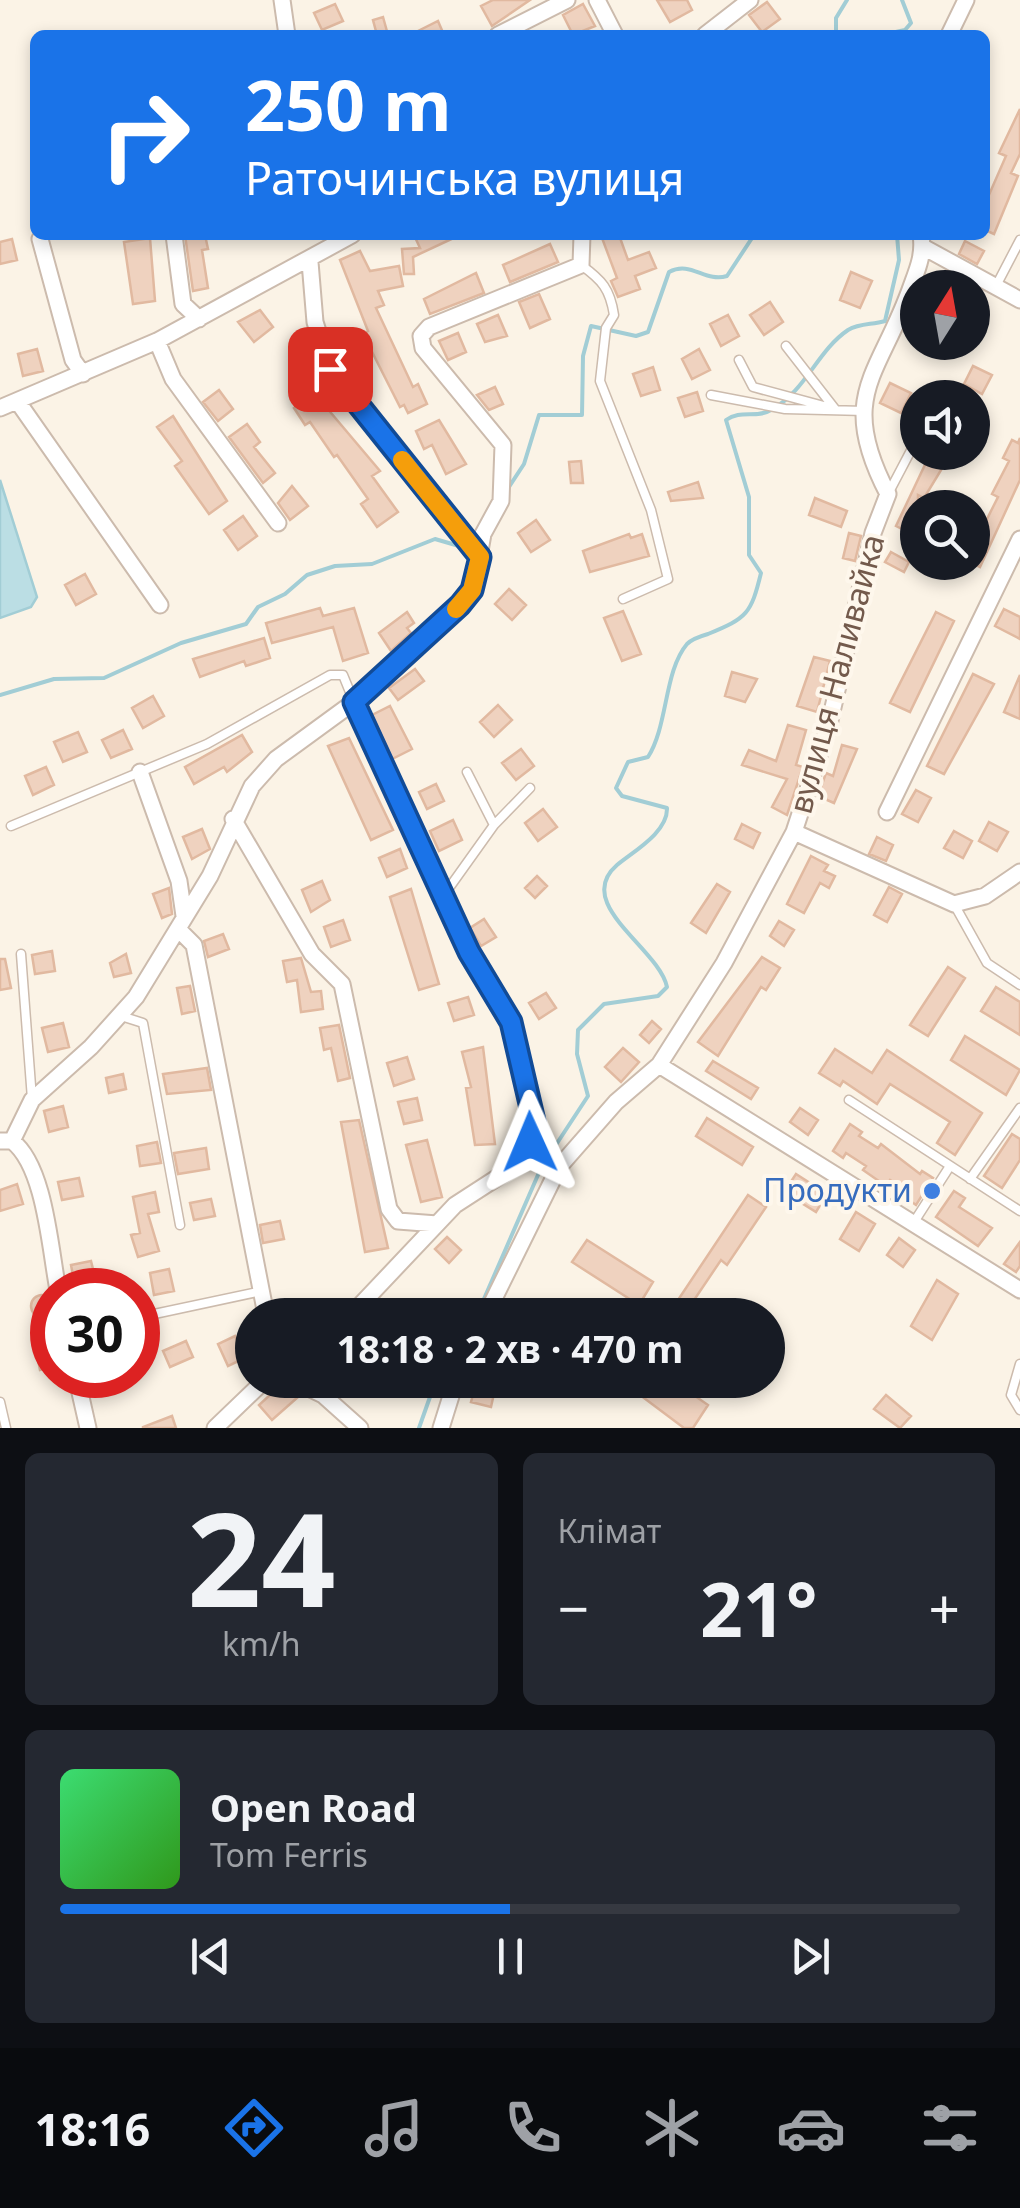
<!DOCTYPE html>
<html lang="uk">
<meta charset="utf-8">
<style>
:root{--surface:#171b24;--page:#242831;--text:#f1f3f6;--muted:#9ea1a6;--line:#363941;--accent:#1a73e8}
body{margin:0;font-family:"Noto Sans",sans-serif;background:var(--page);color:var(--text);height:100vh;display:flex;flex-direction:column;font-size:38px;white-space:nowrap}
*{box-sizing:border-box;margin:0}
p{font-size:32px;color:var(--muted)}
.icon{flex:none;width:55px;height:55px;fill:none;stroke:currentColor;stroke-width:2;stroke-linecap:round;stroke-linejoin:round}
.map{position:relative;height:1428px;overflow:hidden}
.panel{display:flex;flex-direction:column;gap:25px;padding:25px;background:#0d0f14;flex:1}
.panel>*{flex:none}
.banner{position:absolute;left:30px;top:30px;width:960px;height:210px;border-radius:15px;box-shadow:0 5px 15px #0003;background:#1a73e8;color:#fff;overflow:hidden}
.needle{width:65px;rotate:11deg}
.buttons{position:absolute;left:900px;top:270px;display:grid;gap:20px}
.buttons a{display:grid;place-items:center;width:90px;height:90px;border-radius:50%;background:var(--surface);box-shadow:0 5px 15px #0003;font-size:50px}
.speed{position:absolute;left:30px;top:1268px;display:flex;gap:20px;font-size:50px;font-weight:700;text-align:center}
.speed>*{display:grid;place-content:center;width:130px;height:130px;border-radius:50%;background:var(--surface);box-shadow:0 5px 15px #0003;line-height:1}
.speed .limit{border:15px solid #d22;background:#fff;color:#111}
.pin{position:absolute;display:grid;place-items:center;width:85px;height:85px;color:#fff;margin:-42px;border-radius:20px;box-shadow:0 5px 15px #0006}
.me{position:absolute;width:110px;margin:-55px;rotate:359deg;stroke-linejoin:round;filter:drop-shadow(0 0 8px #0008)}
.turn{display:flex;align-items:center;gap:35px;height:210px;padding:0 50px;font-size:45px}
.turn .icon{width:130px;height:130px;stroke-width:2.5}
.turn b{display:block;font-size:70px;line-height:85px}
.big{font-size:75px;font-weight:700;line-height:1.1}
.panel .tile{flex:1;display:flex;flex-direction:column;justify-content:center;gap:15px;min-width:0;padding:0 35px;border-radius:15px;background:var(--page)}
.panel .dial{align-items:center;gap:0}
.dial b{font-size:130px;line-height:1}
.song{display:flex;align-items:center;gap:30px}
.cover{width:120px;height:120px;border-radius:15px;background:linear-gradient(135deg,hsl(140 70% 55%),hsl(110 70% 35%))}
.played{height:10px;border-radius:5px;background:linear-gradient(90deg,var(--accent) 50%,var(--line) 50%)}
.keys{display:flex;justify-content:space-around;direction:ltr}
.heat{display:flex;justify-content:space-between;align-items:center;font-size:55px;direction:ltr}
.panel .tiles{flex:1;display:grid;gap:25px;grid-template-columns:1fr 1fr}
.tile:last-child{grid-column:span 2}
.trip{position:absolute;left:235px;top:1298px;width:550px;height:100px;border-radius:50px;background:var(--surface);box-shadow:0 5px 15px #0003;font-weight:700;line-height:100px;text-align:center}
.menu{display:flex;height:160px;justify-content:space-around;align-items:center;background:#090b0e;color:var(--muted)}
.menu .icon{width:70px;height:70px}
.menu .on{color:var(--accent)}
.menu b{font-size:45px;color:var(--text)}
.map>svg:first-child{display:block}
.water{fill:#bbdee4;stroke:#a2cdd5;stroke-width:2.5}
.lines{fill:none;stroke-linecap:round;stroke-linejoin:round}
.stream{stroke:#a2cdd5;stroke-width:4}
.building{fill:#efd2bf;stroke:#e1b9a0;stroke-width:2.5}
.service-casing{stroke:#ccbbad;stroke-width:11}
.minor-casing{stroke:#ccbbad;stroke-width:19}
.service{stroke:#fff;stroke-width:8}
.minor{stroke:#fff;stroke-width:15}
.route-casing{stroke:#114b97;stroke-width:25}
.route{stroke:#1a73e8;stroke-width:18}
.slow{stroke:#f59e0b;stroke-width:18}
.shop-dot{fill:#3f7fe0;stroke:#fef7ec;stroke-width:4}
.labels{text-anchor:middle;stroke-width:8;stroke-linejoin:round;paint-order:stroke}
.street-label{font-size:32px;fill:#735a4c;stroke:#fef7ec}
.shop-label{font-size:32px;fill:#366cbe;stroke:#fef7ec;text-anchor:end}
</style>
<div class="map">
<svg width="1020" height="1428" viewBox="0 0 1020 1428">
<rect width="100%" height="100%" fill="#fbf3e6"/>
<path class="water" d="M0,480L37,597L31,607L0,618Z"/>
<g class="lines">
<path class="stream" d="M836,35V18L847,0
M882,35L905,30L911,23L902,0
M507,490L524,464L539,415H582L583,356L591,326L636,336L648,332L669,272C691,260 705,283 727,276L754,235
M0,695L54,679L104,678L181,643L246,624L258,607L285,594L307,575L335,566L372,564L435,539L459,546L463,543
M546,1160L588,1096L577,1054L578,1030L604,1004L658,996L667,987C659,948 572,904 617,865C634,851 668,832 667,808L622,796L616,788L628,762L648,757C668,726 664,671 687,644C692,639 701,636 708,634C747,618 751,614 761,573L749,555V497L726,420C741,409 756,419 771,410C806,391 817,351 848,330C860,323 872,325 885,321L899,260L897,235
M477,1315L541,1168
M419,1428L436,1380"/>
</g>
<path class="building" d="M493,0H530L492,26L481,6Z
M657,0H687L692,10L670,22Z
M767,2L780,19L762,32L749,15Z
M335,4L343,21L322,30L314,13Z
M583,4L595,26L573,35L563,15Z
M383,17L388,35H377L373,20Z
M438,21L444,35H410Z
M1020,109V154L1011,173L1018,176L994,234L985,230V204L1006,156L999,153Z
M185,235H205L208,249L202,250L208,288L193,291Z
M414,235H460L413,257L414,274H404L402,249L420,248Z
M610,235H619L628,260L649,252L656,268L635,276L640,289L618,297L611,281L617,278L602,238Z
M150,238L155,301L133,304L124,242Z
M12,239L17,260L0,264V242Z
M965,241L984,251L977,264L959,254Z
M550,244L558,262L510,282L503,265Z
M360,251L370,271L399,266L403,286L378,291L384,305L376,308L413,387L418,384L427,404L408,413L404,405L400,407L363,334L368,331L340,260Z
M851,272L872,281L860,308L840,300Z
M476,273L484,293L430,314L424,299Z
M539,294L550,319L530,328L519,302Z
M770,302L783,322L764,335L750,315Z
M260,310L273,327L254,342L238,322Z
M498,315L507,336L485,342L477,324Z
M728,315L739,336L721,346L710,324Z
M458,333L466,352L448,360L439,341Z
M37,349L43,371L23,376L18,354Z
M699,349L710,370L692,379L682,359Z
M973,366L992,375L982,394L964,384Z
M653,367L660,390L641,396L633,374Z
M890,383L911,393L901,413L880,403Z
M495,387L503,404L489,410L477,395Z
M219,390L233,409L218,421L203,402Z
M697,392L703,411L685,417L678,398Z
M315,394L380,471L372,476L398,512L377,527L361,504L368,499L337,455L334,457L310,422L305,425L294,408Z
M173,416L227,501L209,514L175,466L182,461L157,427Z
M439,420L466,464L446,474L432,445L424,449L416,431Z
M247,424L260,442L254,447L275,473L263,483L229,437Z
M1020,438V480L980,567L972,563V540L976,541L998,497L992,494L1009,461L1003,458L1012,440L1018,443Z
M931,452H952L924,498L918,495V521L912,534L896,526Z
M581,461L583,483H571L569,462Z
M698,482L703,498L671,501L668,492Z
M292,486L308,506L290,520L278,503Z
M815,498L847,511L841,527L809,515Z
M243,516L257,536L238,550L224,530Z
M536,520L550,540L531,552L518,533Z
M849,533L861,536L855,561L843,558Z
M629,534L631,538L642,534L649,556L590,572L583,551Z
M891,552L909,562L904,572L885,562Z
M85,574L96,594L76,605L65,585Z
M509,589L526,605L512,620L495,604Z
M320,608L323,616L354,608L368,653L343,661L333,627L272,643L266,623Z
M1004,609L1020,617V639L995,626Z
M623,611L641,654L622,661L604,618Z
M407,612L414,623L407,628L411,633L391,651L379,633Z
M936,612L954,621L910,712L890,703Z
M264,638L270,658L246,666L244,661L200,677L193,659Z
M814,657L830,661L817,712L797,706Z
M415,669L424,681L398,700L389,688Z
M732,672L757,679L745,702L725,696Z
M973,674L994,684L944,774L927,766Z
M1020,675V719L1004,712Z
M153,696L164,716L143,728L132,708Z
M498,705L512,720L494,737L480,722Z
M390,706L412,749L392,759L372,715Z
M788,725L806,730L796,765L803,767L787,815L772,807L787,779L742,765L749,750L776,761Z
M123,730L132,749L111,758L102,740Z
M78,732L87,752L63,762L54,742Z
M242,735L252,752L227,772L224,767L194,784L185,767Z
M349,738L393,830L371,840L328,746Z
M842,745L857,749L834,803L818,796L826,773L833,776Z
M521,749L534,766L516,780L502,763Z
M46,767L54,785L33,795L25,776Z
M436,784L444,801L427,809L419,792Z
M916,790L931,798L918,822L902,814Z
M543,809L557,827L538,841L525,823Z
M453,820L462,840L439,851L430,831Z
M989,822L1008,832L997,851L979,841Z
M742,824L760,833L753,848L735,839Z
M202,829L210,849L192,859L183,837Z
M954,831L972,841L963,858L944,848Z
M877,837L893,845L886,861L869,854Z
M400,849L407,868L387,877L379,858Z
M811,856L828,865L824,871L835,876L829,888L820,883L804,913L787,904Z
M537,876L547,886L535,898L525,888Z
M322,881L330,900L311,912L302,890Z
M717,884L730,892L706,933L691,923Z
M889,887L902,894L887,922L874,915Z
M169,888L172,914L162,918L153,894Z
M411,889L439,984L419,990L390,897Z
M484,919L496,937L481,946L470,928Z
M343,920L350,940L331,947L324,927Z
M779,921L794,930L784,946L770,936Z
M223,934L229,949L208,957L204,941Z
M52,951L55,971L35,974L32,955Z
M126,954L131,973L114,977L110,963Z
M762,957L780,968L766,990L761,987L718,1056L698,1042Z
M301,958L311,992L321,991L323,1009L301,1012L297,980L287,982L283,961Z
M0,959H5L11,988L0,990Z
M948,967L965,978L928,1036L910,1025Z
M190,986L195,1011L182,1014L177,988Z
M996,987L1020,1002V1035L981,1011Z
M546,993L556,1008L539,1019L529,1003Z
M468,997L474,1015L454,1021L448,1003Z
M652,1021L661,1029L649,1043L640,1035Z
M63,1023L69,1047L48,1052L42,1028Z
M339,1025L350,1078L338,1081L331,1048L324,1050L320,1028Z
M965,1036L1020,1070L1006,1095L951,1060Z
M483,1047L495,1144L475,1145L466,1088L471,1087L462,1052Z
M623,1048L639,1062L621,1082L605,1067Z
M835,1049L872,1073L887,1050L982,1113L955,1155L937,1143L950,1122L890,1084L877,1104L843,1081L840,1086L819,1073Z
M407,1057L414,1079L394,1086L387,1063Z
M713,1061L758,1088L751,1099L706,1071Z
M207,1068L211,1090L167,1094L163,1074Z
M123,1074L126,1089L109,1093L106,1078Z
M417,1098L422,1120L404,1124L398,1102Z
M63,1106L68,1127L49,1132L44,1111Z
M800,1108L818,1120L808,1135L790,1122Z
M707,1118L753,1147L742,1165L696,1136Z
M359,1120L388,1248L365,1252L341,1122Z
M850,1124L862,1132L859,1136L878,1148L881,1144L920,1174L922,1171L933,1178L916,1205L905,1197L908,1192L890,1180L886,1186L863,1170L866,1166L846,1153L843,1158L833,1151Z
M1012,1134L1020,1139V1160L1002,1188L984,1176Z
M427,1140L442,1197L421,1202L406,1145Z
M157,1142L161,1163L140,1166L137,1146Z
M206,1148L209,1169L178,1174L174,1153Z
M796,1174L827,1194L816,1212L784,1192Z
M79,1178L83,1196L62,1200L58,1182Z
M17,1184L23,1204L0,1211V1190Z
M954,1191L965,1198L959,1207L992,1228L978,1246L936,1217Z
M155,1192L159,1212L148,1214L159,1251L138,1257L131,1235L140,1233L133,1197Z
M748,1195L766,1207L727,1265L721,1260L684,1315H668Z
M211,1199L215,1216L194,1220L190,1203Z
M856,1212L875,1224L859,1251L840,1239Z
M280,1221L284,1239L263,1243L260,1225Z
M447,1237L461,1250L449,1263L435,1249Z
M899,1238L915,1250L903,1267L887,1255Z
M587,1240L653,1282L639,1305L572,1262Z
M1020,1242V1266L1016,1272L1004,1264Z
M91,1261L95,1277L74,1281L71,1265Z
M169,1269L174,1291L154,1295L150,1273Z
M937,1280L958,1294L932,1340L911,1326Z
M31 1306a11 11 0 1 1 22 0a11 11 0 1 1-22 0Z
M235,1336L245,1358L228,1366L218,1344Z
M186,1341L193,1357L170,1367L163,1351Z
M52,1345V1367L40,1370L36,1349Z
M620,1380H672L708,1405L693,1428H684Z
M282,1384L298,1397L272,1420L259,1405Z
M476,1384L495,1389L491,1407L471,1402Z
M886,1395L911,1416L900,1428L874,1409Z
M172,1416L176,1428H143V1427Z"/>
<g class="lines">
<g class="service-casing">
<path id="service" d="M581,265C602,280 610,289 614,315L606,328L600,381L651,510L668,579L623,599
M996,286L1020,240
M786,346L835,409
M739,360L753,387L835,409
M711,395L785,409L865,411
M888,494L918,437
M494,825L530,788
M11,826L207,744L330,675H343L354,702
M444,895L494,825L467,772
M954,904L987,963L1020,985
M21,954L32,1099
M121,1016L143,1023L180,1225
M849,1100L1020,1211
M970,1179L1020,1108
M914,1222L950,1166
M145,1316L262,1291
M1020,1364L1011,1395L1020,1410
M0,1402L6,1428"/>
</g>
<g class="minor-casing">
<path id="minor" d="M282,0L287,35
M597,0L615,35
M498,35L567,0
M705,35L750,0
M949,35L966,0
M174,235L183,304L199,319
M40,239L73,360L83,374
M925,248L1020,300
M310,262L315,322L330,369L479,557
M157,341L173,379L278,523
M18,402L160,605
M0,408L157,341L352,235
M140,772L179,881L184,916
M887,812L1020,539
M233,819L312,954L342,984L389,1209L398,1221L437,1224
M794,832L954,904L985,896L1020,872
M178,929L194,945L266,1315
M659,1065L1020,1290
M0,1141H12L32,1100L91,1047L136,997L210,876L252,786L276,759L354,702L473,590L483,534L501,501L503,445L423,348L421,336L429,327L581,265L582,235
M12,1141C45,1166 50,1249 58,1290
M521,1157L559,1167
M351,1315L455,1205L509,1170L530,1142L533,1121L511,1022L469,952L354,702
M486,1315L559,1167L616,1102L659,1065L724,963L794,832L829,725L873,533L888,494C836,395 880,375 911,287C918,268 924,254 921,235
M76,1375L88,1428
M292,1380L323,1395L360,1428
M215,1428L265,1380
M441,1428L456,1380"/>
</g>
<use href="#service" class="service"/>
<use href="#minor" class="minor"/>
</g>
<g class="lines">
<g class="route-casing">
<path id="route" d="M330,369L480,557L472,590L460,605L354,702L469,952L511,1022L534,1121L530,1142"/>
</g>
<use href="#route" class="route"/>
<path class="slow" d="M402,460L480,557L472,590L456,609"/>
</g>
<circle class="shop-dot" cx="932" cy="1191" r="10"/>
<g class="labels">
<g class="street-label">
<text transform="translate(837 674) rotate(-75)" y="11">вулиця Наливайка</text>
</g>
<g class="shop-label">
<text x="912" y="1202">Продукти</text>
</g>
</g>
</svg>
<div class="buttons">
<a><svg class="needle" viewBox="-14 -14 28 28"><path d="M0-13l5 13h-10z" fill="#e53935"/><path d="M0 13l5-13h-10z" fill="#9ea1a6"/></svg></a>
<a><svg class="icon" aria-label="sound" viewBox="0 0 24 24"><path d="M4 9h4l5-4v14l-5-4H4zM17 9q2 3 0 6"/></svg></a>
<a><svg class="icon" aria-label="search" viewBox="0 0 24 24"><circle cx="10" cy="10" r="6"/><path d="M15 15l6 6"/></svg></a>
</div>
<div class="speed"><div class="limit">30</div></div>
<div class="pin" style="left:330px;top:369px;background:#d93025"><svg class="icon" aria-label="arrive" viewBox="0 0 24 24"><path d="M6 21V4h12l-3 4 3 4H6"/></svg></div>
<svg class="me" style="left:530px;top:1142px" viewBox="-20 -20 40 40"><path d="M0-17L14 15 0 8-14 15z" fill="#1a73e8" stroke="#fff" stroke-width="4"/></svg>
<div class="trip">18:18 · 2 хв · 470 m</div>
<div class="banner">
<div class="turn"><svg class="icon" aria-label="right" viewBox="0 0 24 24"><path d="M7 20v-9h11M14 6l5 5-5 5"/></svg><div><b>250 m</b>Раточинська вулиця</div></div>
</div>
</div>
<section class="panel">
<div class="tiles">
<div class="tile dial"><b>24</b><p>km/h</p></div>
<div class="tile"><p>Клімат</p>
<div class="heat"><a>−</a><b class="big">21°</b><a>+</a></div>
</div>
<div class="tile">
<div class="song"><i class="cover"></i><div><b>Open Road</b><p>Tom Ferris</p></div></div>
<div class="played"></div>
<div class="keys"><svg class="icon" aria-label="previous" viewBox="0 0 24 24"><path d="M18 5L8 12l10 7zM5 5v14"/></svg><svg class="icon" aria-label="pause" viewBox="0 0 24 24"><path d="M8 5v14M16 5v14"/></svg><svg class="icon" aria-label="next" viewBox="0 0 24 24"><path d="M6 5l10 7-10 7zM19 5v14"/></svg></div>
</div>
</div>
</section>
<nav class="menu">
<b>18:16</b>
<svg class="icon on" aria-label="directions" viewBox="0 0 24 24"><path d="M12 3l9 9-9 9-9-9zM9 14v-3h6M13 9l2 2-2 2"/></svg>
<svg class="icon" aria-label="music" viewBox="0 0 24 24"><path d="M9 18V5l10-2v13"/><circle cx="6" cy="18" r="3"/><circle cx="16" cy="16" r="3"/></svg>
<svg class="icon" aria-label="phone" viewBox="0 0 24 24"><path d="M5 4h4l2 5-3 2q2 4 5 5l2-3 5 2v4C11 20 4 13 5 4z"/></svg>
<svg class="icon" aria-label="climate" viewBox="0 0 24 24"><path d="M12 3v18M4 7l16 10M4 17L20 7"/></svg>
<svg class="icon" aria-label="car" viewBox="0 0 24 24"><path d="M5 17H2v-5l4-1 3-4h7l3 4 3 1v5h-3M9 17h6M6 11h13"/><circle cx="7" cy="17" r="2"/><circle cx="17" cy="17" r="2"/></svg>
<svg class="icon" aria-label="filters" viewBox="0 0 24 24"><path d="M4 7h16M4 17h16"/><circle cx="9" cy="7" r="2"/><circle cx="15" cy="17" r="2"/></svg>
</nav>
